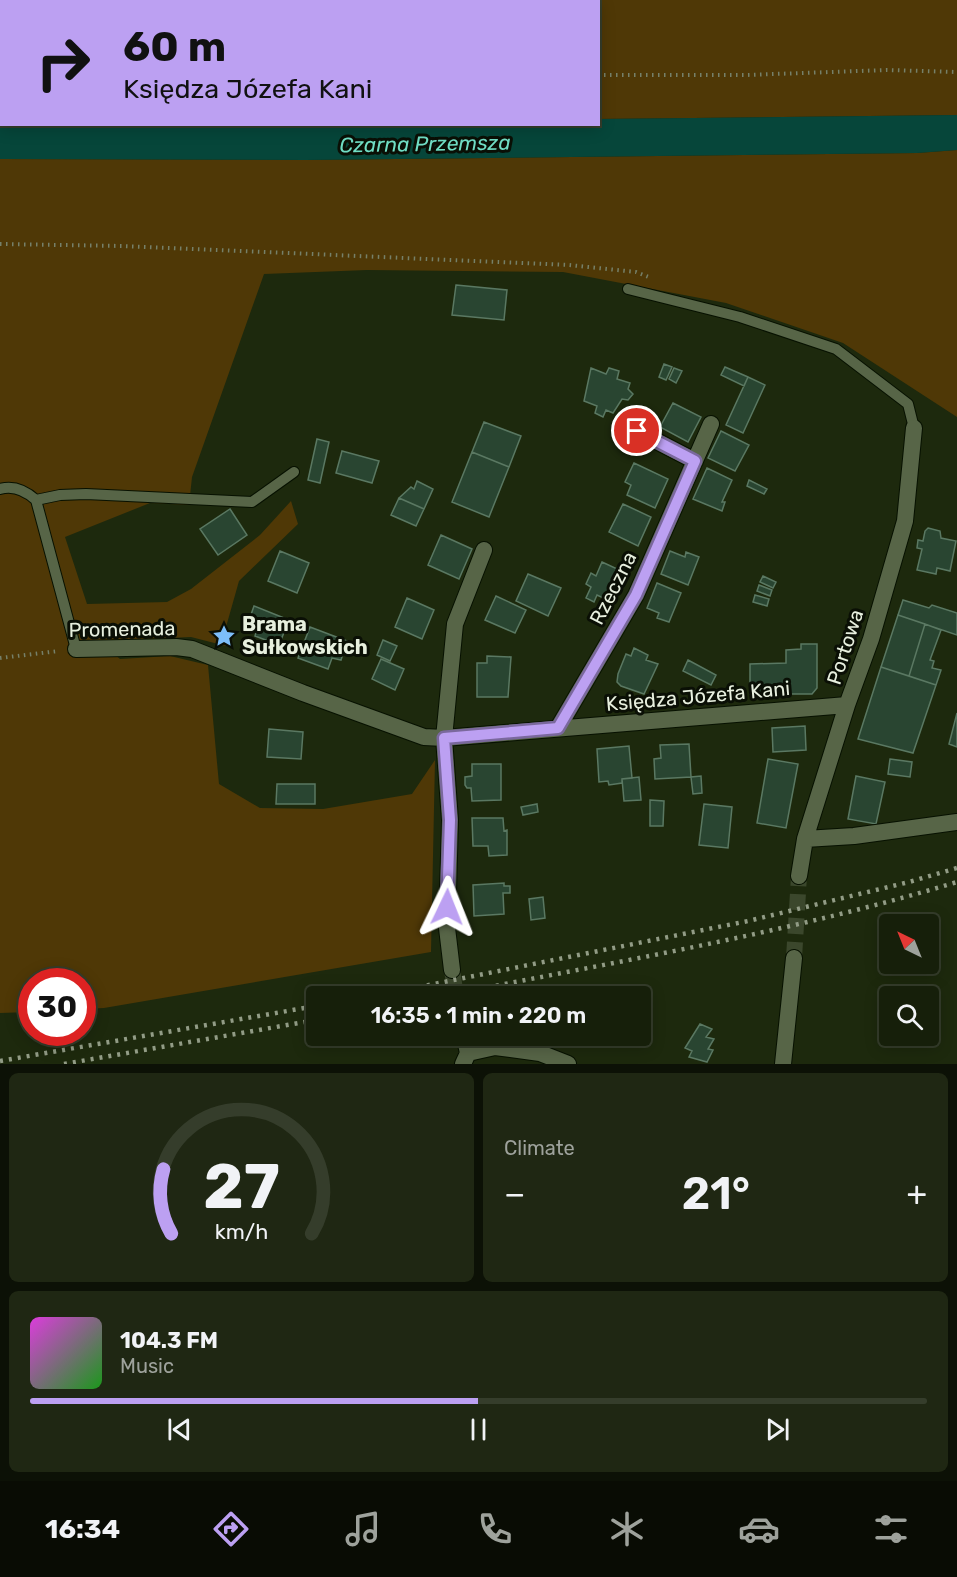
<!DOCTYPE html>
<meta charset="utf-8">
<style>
:root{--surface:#161f0a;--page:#1f2713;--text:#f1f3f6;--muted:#9ea29c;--line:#353d2b;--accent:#bca0f2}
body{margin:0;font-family:Rubik,sans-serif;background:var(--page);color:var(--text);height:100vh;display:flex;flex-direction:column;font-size:22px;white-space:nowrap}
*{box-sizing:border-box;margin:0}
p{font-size:20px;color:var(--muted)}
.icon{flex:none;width:33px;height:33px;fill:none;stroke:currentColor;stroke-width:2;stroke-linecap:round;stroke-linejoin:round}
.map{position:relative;height:1064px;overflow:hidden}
.drawer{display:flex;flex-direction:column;gap:9px;padding:9px;background:#0c1106;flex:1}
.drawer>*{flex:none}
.hud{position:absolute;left:0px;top:0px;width:600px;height:126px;box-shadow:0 3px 15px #0003,0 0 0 2px var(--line);background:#bca0f2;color:#111;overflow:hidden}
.needle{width:39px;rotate:317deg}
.fabs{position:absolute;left:879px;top:914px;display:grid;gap:12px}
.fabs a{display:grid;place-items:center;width:60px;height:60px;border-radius:6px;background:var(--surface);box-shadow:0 3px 15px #0003,0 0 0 2px var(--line);font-size:30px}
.speed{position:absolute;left:18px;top:968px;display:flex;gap:12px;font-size:30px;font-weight:700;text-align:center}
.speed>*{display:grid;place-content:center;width:78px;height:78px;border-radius:50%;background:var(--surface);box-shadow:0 3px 15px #0003,0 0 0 2px var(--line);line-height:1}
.speed .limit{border:9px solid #d22;background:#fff;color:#111}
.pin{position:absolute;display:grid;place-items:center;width:51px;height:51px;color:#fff;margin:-26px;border:3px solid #fff;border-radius:50%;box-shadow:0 2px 6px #0007}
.me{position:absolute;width:66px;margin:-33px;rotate:2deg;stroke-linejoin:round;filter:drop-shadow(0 0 4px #0008)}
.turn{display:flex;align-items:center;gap:21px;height:126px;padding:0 24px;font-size:27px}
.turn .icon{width:78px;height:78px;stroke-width:2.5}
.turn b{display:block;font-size:42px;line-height:51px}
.big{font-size:45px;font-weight:600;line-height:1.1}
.drawer .tile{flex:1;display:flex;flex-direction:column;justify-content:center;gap:9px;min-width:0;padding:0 21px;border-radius:9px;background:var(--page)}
.drawer .dial{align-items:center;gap:0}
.dial svg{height:156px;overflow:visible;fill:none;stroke:var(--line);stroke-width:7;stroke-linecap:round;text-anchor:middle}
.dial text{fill:var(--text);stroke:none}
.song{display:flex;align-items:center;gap:18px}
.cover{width:72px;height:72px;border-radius:9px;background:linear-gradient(135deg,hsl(300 70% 55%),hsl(120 70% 35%))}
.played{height:6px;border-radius:3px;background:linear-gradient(90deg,var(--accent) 50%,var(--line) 50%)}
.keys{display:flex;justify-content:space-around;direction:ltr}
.heat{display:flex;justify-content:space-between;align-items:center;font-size:33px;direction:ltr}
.drawer .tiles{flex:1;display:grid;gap:9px;grid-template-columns:1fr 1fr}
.tile:last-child{grid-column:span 2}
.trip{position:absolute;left:306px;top:986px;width:345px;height:60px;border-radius:6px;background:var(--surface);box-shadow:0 3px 15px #0003,0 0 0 2px var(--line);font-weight:600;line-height:60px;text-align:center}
.dock{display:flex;height:96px;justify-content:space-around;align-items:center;background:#090c04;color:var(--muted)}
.dock .icon{width:42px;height:42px}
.dock .active{color:var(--accent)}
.dock b{font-size:27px;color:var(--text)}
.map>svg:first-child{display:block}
.green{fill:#4f3806}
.water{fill:#06463a}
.building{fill:#294531;stroke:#5a7862;stroke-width:1.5}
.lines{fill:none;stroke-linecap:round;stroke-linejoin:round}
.minor-tunnel{stroke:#3b472c;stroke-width:16;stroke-dasharray:16 8;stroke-linecap:butt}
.service-casing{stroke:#071100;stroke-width:12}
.minor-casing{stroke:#071100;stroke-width:18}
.path{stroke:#768069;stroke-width:4;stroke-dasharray:1.5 4.5;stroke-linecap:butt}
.service{stroke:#576547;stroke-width:10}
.minor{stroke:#576547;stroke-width:16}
.rail{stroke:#929c86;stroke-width:4.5;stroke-dasharray:3 6;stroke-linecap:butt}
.route-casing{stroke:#7a689d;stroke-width:15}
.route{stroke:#bca0f2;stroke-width:10}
.labels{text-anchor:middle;stroke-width:6;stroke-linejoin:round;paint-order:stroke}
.street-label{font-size:20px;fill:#e7efde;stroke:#0a0f05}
.poi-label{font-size:20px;font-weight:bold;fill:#e7efde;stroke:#0a0f05;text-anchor:start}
.water-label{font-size:21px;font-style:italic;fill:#70dec5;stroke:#0a0f05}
</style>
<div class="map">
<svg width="957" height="1064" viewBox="0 0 957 1064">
<rect width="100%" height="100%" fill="#1d290d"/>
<path class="green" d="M0,0H957V115L599,119L598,2H2L0,124Z
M957,150V417L843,343L726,303L563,272L367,270L264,274L192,477L189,505L150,503L65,537L87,604L167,602L191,589L260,535L291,501L298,524L239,581L226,627V646L191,637L99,641L120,659L170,656L208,665L219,784L260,808L323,809L412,794L435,760L431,952L104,1008L83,1009L82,981H32L31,1012L0,1013V159L305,160L917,153Z"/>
<path class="water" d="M957,115V150L917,153L305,160L0,159V124H598L599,119Z"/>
<path class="building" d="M456,285L507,290L504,320L452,315Z
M664,364L672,367L666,380L659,377Z
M725,367L748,377L744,386L721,375Z
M591,368L606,374L609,368L619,371L617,379L630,383L628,389L633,394L628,400L622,399L613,413L606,410L603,417L595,413L597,406L584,401Z
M674,368L682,371L676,383L669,379Z
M748,377L765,385L743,433L726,425Z
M673,403L701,417L688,442L660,427Z
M484,422L521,436L509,467L472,452Z
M721,431L749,445L735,471L708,458Z
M317,439L329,442L320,483L308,480Z
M342,451L379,461L372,483L336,473Z
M472,452L509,467L489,517L452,502Z
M634,463L668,479L655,508L627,495L631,485L625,482Z
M707,468L732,480L722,502H725L722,511L693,499Z
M749,480L767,489L764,494L747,486Z
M417,481L433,489L424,509L399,498L411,487L414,489Z
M399,498L424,509L416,526L391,515Z
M623,504L651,517L638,546L609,532Z
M230,509L247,535L218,555L200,529Z
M928,528L940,531L941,538L956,541L950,571L937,568L936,574L917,570L922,549L917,548L918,540L923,541L925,531Z
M441,535L472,549L459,579L428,565Z
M280,551L309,563L297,593L268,581Z
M670,551L685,557L686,552L699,557L688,585L661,574Z
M602,562L626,573L612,602L597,595L594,602L586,598L591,587L586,584L591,573L596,576Z
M528,574L561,588L548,616L516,601Z
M763,576L776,582L773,588L760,582Z
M657,583L681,593L669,622L657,618L659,613L647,608Z
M759,585L772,590L770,596L757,591Z
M755,595L769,599L767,606L753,602Z
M496,596L526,610L515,633L485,620Z
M407,598L434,610L422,639L395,627Z
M903,600L929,608L932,605L957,613V635L898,615Z
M254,606L289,620L279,645L255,636L257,629L247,626Z
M898,615L925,624L909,676L881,667Z
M925,624L941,630L930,660L934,661L932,668L941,670L936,685L909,676Z
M310,627L347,641L341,660L332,658L328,669L298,658Z
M383,640L397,646L390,661L377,655Z
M801,644H817V688L812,694H750V664L786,663V650L801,649Z
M634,648L648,655L646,660L658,664L644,694L621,686L617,682L618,674L626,654L631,656Z
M487,656L511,657L508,697H477V663H487Z
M381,659L404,669L395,690L372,679Z
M688,660L716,675L711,685L683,671Z
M881,667L936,685L913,753L858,739Z
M957,713V747L949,744Z
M805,726L806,750L773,752L772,728Z
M269,729L303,732L301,759L267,757Z
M689,744L691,777L655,779L654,759L661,758L660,745Z
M629,746L632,778L622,779V783L609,785L608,781L599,782L597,749Z
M768,759L798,764L786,828L757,823Z
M890,759L912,762L910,777L888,774Z
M472,764H501V800L472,801L471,788H467L465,785V777L472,776Z
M701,776L702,793L693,794L691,777Z
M856,776L885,782L876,824L848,819Z
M639,777L641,800L624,801L622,779Z
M277,784H315V804H276Z
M650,800L664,801L663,826H650Z
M537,804L538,812L523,815L521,807Z
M704,804L732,807L728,848L699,845Z
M472,818H503L504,831L507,830V855L489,856L488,846H473Z
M504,883V886H510V893H503L504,914L474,916L473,885Z
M543,897L545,918L531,920L529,899Z
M700,1024L712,1029L706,1037L714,1039L708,1049L713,1050L707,1062L689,1057L692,1051L685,1048Z"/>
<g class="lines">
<path class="minor-tunnel" d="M794,958L799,876
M452,970L456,996"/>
<g class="service-casing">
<path id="service" d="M352,2L354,0
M0,46H2
M628,289L740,317L836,349L908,404L914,428
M0,489C14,485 26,491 36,500
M76,649L36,500L60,495L86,494L252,502L294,472"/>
</g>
<g class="minor-casing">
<path id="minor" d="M637,431L695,461
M76,649L176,647L192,649L303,693L424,737L444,738L847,705
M558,728L636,595L711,424
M805,839L854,836L957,822
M799,876L805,839L847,705L871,639L905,521L914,428
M452,970L447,928L450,820L444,738L455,624L484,550
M468,1053L495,1047L540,1053L568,1064
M463,1064L468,1053L464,1035
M783,1064L794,958"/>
</g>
<path class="path" d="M598,75H746L887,70L957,72
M0,79H2
M0,244L123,246L569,265L636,272L651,278
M0,658L59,651"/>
<use href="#service" class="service"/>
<use href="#minor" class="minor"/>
<path class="rail" d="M374,996L748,921L909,882L957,868
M443,996C615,962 789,933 957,882
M0,1061L316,1006
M64,1064L316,1020"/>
</g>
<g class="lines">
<g class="route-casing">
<path id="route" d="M447,907L450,820L444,738L558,728L636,595L695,461L637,431"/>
</g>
<use href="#route" class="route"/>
</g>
<defs>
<g id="sight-bare" transform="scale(1.8)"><path d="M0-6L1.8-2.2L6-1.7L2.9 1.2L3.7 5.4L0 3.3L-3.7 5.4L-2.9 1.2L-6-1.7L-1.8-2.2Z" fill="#7dbef9" stroke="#0a0f05" stroke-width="2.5" paint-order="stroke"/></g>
</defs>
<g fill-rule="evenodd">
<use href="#sight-bare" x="224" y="636"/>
</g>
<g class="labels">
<g class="street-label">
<text transform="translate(613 588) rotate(-63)" y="7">Rzeczna</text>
<text transform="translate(122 629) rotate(-1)" y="7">Promenada</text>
<text transform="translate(845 647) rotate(-72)" y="7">Portowa</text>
<text transform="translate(698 696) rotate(-5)" y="7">Księdza Józefa Kani</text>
</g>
<g class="poi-label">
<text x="242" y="631">Brama<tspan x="242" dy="23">Sułkowskich</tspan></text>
</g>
<g class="water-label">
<text transform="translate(425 144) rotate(-1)" y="7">Czarna Przemsza</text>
</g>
</g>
</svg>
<div class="fabs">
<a><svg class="needle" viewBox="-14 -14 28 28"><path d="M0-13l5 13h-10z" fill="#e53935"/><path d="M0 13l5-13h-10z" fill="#9ea29c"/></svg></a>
<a><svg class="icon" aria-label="search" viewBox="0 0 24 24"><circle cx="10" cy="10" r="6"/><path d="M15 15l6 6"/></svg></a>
</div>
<div class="speed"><div class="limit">30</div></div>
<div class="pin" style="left:637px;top:431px;background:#d93025"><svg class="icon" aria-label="arrive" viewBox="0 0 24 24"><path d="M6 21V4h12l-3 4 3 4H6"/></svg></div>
<svg class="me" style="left:447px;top:907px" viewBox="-20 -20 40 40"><path d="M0-17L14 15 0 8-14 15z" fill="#bca0f2" stroke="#fff" stroke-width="4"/></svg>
<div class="trip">16:35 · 1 min · 220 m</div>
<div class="hud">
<div class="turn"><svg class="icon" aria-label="right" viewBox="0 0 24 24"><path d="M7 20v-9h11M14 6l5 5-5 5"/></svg><div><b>60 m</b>Księdza Józefa Kani</div></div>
</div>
</div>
<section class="drawer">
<div class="tiles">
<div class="tile dial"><svg viewBox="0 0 100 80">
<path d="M14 69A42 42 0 1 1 86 69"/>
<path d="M14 69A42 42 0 0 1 10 36" stroke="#bca0f2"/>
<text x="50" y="56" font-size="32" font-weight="700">27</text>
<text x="50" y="72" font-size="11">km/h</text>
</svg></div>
<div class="tile"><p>Climate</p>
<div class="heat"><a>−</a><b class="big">21°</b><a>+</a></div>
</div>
<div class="tile">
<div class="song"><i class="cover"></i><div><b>104.3 FM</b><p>Music</p></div></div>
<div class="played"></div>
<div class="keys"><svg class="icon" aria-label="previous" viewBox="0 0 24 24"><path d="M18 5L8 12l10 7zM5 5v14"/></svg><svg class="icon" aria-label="pause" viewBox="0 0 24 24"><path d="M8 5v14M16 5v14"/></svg><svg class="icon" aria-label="next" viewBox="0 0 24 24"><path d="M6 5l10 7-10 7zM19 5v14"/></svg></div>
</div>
</div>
</section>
<nav class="dock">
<b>16:34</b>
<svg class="icon active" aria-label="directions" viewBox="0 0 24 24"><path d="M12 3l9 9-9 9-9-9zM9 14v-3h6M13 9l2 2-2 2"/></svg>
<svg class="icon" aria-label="music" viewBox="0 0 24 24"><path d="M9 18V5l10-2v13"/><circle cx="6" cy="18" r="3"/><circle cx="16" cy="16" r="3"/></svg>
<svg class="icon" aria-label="phone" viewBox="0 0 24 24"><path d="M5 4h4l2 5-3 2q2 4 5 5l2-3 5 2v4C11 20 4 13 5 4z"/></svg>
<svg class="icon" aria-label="climate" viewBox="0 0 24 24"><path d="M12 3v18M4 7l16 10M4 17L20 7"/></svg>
<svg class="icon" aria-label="car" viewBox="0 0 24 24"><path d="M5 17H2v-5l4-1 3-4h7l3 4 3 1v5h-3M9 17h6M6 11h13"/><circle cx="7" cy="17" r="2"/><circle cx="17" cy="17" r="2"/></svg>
<svg class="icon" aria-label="filters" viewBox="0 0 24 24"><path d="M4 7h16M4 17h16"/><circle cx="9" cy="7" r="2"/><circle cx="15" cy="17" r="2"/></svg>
</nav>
